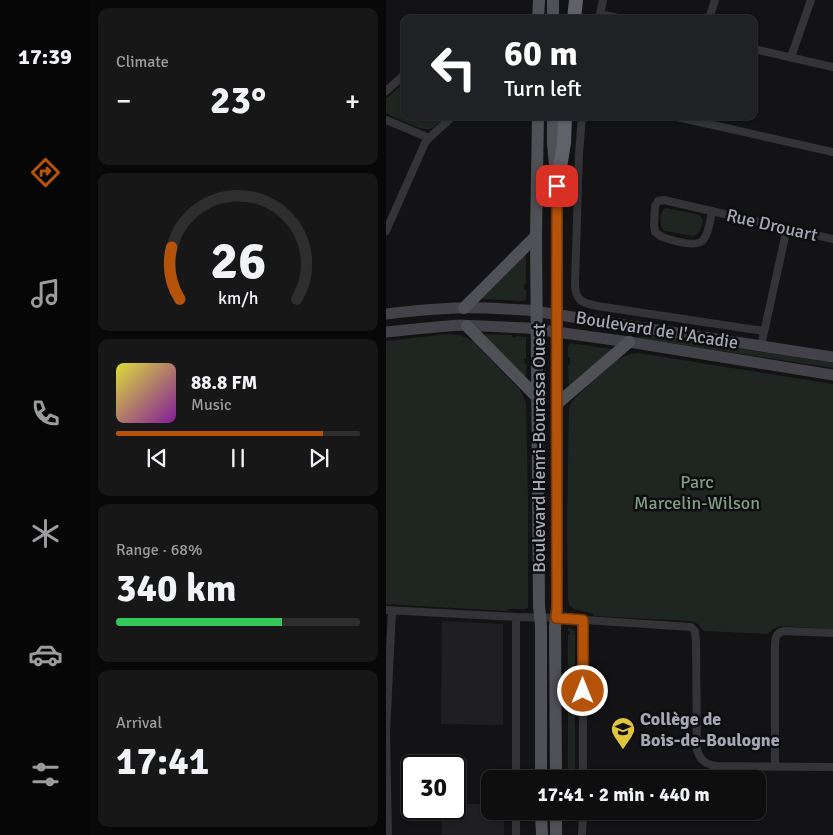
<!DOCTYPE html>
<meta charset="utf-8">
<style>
:root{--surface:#0e0e0f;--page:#171718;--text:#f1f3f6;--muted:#9b9c9e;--line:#2e2e2f;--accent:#b45309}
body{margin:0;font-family:Signika,sans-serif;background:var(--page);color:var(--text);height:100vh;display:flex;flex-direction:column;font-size:19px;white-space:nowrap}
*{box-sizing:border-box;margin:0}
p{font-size:16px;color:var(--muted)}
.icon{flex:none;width:28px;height:28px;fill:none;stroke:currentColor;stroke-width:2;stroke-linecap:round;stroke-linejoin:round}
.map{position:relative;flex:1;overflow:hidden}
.drawer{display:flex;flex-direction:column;gap:8px;padding:8px;background:#080808;width:296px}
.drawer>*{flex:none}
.hud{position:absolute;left:15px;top:15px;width:356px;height:105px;border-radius:10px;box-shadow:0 1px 4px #0004,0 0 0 1px var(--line);background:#202124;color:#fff;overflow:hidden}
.speed{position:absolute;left:15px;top:755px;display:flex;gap:10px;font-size:25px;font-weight:700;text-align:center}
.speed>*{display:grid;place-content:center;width:65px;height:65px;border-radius:50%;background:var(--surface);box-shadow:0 1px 4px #0004,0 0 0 1px var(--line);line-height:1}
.speed .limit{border:2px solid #111;border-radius:8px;background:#fff;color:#111}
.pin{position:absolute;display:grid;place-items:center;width:42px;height:42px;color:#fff;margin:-21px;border-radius:10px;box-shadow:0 2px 8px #0006}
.me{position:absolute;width:55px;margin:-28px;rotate:0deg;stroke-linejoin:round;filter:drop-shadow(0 0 4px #0008)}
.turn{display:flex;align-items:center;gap:18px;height:105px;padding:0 20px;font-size:22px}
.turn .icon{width:65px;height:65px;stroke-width:2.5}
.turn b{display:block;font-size:35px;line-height:42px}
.big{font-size:38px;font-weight:700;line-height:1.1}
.drawer .widget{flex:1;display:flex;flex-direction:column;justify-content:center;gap:8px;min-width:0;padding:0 18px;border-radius:10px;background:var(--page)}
.drawer .dial{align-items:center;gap:0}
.dial svg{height:130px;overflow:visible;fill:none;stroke:var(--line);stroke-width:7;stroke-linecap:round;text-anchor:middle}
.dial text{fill:var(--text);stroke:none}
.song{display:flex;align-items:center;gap:15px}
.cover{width:60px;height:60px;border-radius:8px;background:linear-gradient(135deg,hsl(60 70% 55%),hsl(290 70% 35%))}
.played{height:5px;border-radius:2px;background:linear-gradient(90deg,var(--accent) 85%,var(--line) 85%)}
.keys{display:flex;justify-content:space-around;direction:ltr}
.heat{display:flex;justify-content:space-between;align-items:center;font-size:28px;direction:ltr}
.charge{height:8px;border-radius:4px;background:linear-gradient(90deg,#34c759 68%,var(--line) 0)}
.trip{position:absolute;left:95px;top:770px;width:285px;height:50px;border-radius:10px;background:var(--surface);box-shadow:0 1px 4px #0004,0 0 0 1px var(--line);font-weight:700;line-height:50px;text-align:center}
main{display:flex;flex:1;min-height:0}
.tab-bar{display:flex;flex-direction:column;width:90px;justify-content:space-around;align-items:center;background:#060606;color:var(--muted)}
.tab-bar .icon{width:35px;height:35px}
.tab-bar .active{color:var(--accent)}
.tab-bar b{font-size:22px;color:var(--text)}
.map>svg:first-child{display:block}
.built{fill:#1f1e21}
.green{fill:#1f2621}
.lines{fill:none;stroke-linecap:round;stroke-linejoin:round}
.minor{stroke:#343438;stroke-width:8}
.secondary{stroke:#424248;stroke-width:11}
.primary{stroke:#505057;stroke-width:12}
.motorway{stroke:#606169;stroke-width:14}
.route-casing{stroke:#753606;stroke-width:12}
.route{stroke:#b45309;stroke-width:9}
.labels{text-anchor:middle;stroke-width:5;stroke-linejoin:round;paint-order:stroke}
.street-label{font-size:18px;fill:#a5a7b3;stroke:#0e0d0f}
.park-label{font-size:18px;fill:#7d9d84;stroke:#0e0d0f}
.poi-label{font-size:18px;font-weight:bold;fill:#a5a7b3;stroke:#0e0d0f;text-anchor:start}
</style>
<main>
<nav class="tab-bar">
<b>17:39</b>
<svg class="icon active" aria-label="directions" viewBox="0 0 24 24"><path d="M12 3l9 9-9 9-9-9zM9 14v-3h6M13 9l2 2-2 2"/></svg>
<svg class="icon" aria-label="music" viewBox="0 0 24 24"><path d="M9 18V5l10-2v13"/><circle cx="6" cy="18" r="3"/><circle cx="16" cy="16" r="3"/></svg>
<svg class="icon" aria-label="phone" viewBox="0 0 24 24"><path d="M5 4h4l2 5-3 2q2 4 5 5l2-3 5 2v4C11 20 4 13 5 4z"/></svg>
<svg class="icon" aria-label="climate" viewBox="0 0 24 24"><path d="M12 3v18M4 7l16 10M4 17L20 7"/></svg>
<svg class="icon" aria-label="car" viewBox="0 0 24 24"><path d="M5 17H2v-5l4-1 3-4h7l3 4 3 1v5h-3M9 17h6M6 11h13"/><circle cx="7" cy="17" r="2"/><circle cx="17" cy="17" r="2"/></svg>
<svg class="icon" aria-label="filters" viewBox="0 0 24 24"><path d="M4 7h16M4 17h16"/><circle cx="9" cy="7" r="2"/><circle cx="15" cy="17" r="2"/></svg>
</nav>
<section class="drawer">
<div class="widget"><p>Climate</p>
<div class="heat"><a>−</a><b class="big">23°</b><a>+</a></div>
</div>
<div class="widget dial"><svg viewBox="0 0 100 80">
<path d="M14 69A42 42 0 1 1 86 69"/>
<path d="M14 69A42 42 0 0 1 9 37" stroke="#b45309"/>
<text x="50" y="56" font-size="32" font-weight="700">26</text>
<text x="50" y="72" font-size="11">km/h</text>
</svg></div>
<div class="widget">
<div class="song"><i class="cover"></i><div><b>88.8 FM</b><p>Music</p></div></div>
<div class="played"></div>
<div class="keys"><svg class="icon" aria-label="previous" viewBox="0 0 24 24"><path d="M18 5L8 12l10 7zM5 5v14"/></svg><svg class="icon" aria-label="pause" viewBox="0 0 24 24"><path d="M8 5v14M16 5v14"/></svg><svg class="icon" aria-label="next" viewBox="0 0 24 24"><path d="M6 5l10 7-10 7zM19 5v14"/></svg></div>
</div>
<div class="widget"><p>Range · 68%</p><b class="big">340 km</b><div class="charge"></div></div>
<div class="widget"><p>Arrival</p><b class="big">17:41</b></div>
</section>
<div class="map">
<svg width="447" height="835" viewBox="0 0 447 835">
<rect width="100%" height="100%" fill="#131214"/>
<path class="built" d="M56,621L117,624V725L55,724Z
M69,804H104V811H118V835H56V809H69Z"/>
<path class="green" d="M19,82V116H59C54,121 49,128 43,129C36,131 7,117 0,113V99Z
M280,208L314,215L317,221L313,233L308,236L278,231C273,225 273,211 280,208Z
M140,254V284L138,285V289L140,290V300L137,301L97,299L96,298Z
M62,334C72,334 81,337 89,343L134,390L140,402L142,497V606L141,609H122L121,611L0,604V341Z
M97,334L126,335V337L129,338L130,336L140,337V359H138V363L141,365L140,376L138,378Z
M271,336L447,363V368L252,338V337Z
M184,343L225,349L226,350L183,386L182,365H184V357H182V346Z
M253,353L447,384V629L394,626L386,630L382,634L318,631L312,624L304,621L208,616V614L188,609L183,605L182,600L181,522L183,408L187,400L194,393L232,359L244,354Z
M182,628H184L189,631V779H182V771H183V769H182V635H184V631H182Z"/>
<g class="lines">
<path class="minor" d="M214,14L237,19
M213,19L217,0
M323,19L329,0
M368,49L447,67
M405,57L425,0
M0,91L19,74
M196,116L193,154L189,284C189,300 196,303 211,306L378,331
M287,116L447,152
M0,120L43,138L67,116
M326,211C324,220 323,232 318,239C312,249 285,240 276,237L269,232L268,225L269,206L272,201L278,200L447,239
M0,231L39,143L43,138
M375,346L401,228
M0,610L130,617L170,618L305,627L309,631L310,642L311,750C314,760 320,765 331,766L447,767
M130,617V779
M389,766V648C389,639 389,633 398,631L447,633
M197,779V620
M130,811V835
M2,835L0,732L6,611
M196,835L197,811"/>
<path class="secondary" d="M0,314C23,311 47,309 70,308C94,307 118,309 141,310L447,357
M0,332L29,329L73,325L141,328L243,342L447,375"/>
<path class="primary" d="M167,0V19
M152,19L153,0
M152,116L150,236L153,606L155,626V779
M167,116V144L171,186V608L169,627L170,779
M78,308L150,236
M81,326L151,397
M172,403L243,342
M155,811L156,835
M170,811V835"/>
<path class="motorway" d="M188,19L190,0
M171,186L178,143L179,116"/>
</g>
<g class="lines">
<g class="route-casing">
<path id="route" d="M171,186C170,327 171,467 171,608L170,618L197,620V691"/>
</g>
<use href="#route" class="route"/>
</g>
<defs>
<g id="university-pin" transform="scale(1.25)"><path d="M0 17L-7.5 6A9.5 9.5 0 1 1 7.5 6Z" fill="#e2c43c" stroke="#0e0d0f"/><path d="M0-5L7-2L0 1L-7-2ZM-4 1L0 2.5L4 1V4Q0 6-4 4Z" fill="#111"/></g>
</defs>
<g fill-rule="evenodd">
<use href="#university-pin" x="237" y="729"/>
</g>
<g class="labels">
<g class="street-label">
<text transform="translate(386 225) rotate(13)" y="6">Rue Drouart</text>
<text transform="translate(271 330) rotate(9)" y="6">Boulevard de l'Acadie</text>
<text transform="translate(153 448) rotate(-90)" y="6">Boulevard Henri-Bourassa Ouest</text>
</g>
<g class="park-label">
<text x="311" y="488">Parc<tspan x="311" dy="21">Marcelin-Wilson</tspan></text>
</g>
<g class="poi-label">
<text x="254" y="725">Collège de<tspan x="254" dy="21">Bois-de-Boulogne</tspan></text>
</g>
</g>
</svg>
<div class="speed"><div class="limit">30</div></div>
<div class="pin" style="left:171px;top:186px;background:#d93025"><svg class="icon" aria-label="arrive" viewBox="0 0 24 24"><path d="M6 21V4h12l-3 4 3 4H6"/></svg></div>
<svg class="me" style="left:197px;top:691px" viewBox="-20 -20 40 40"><circle r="17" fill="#b45309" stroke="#fff" stroke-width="3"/><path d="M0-11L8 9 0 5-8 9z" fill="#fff"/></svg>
<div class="trip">17:41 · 2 min · 440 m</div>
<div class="hud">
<div class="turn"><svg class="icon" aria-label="left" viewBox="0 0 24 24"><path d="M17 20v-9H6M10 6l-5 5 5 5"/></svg><div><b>60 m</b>Turn left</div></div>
</div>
</div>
</main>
